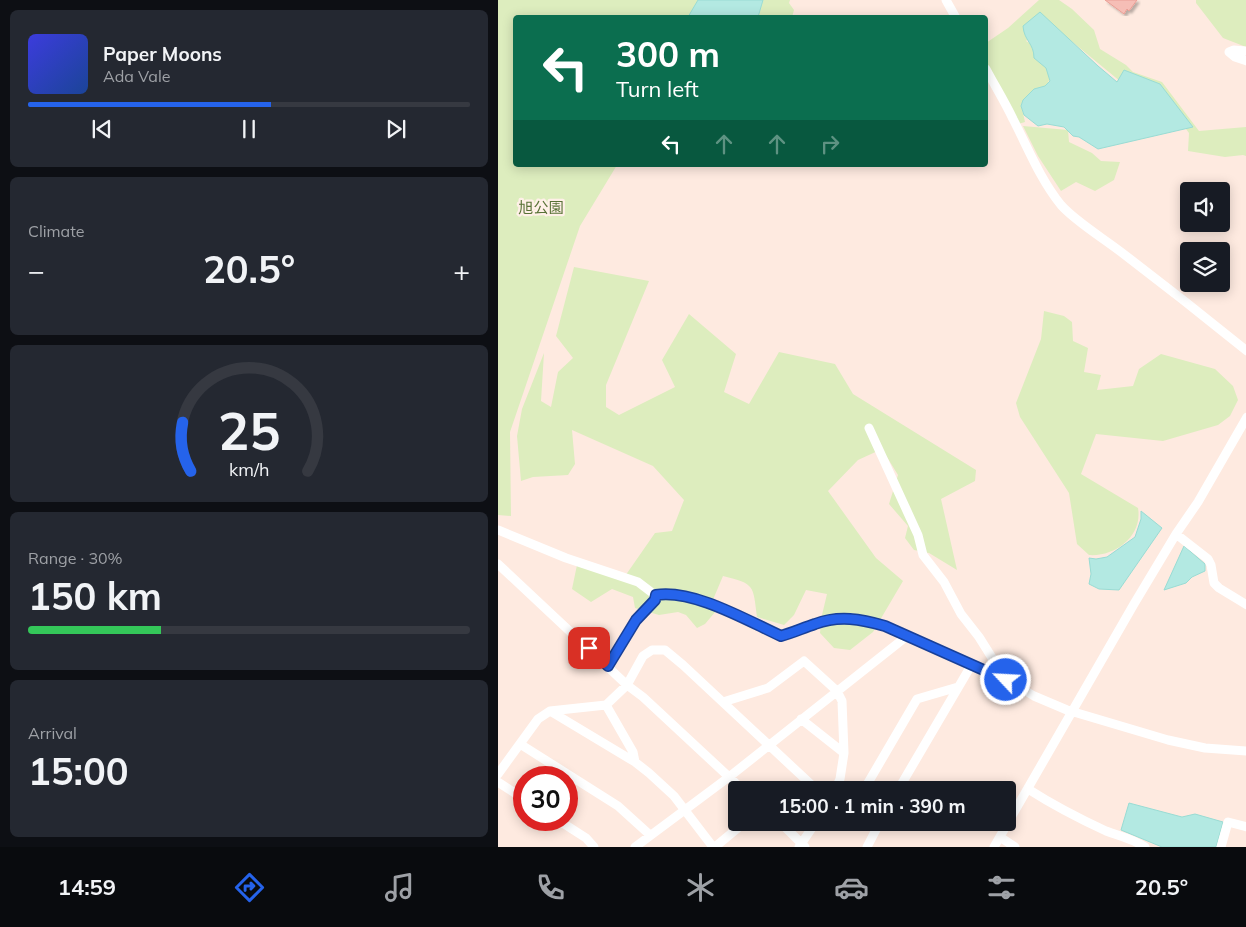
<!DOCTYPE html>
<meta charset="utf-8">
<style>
:root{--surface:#171b24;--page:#242831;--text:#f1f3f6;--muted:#9ea1a6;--line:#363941;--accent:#2563eb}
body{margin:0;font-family:Mulish,"Noto Sans JP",sans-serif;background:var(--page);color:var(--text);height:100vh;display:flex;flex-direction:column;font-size:19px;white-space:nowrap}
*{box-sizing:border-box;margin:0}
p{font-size:16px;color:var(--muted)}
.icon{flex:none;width:28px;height:28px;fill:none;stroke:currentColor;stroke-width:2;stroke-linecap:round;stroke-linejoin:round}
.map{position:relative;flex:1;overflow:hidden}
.side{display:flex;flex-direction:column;gap:10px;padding:10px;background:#0d0f14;width:498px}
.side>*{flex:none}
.banner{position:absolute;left:15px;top:15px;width:475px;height:152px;border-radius:5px;box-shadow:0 2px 12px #0003;background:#0b6e4f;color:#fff;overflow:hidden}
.controls{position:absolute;left:682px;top:182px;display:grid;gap:10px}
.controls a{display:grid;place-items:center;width:50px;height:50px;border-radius:5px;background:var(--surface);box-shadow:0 2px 12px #0003;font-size:25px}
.speed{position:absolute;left:15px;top:766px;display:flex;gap:10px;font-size:25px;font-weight:700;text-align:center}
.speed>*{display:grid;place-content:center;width:65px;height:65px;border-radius:50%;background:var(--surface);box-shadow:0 2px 12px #0003;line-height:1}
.speed .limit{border:8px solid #d22;background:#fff;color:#111}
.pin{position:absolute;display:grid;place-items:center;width:42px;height:42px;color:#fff;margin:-21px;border-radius:10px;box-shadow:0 2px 8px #0006}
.me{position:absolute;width:55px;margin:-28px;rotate:295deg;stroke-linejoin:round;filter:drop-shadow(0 0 4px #0008)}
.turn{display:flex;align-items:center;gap:18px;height:105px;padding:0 20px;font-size:22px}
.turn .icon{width:65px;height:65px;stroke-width:2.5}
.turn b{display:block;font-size:35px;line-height:42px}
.lanes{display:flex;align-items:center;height:48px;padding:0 20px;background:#0003;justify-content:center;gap:25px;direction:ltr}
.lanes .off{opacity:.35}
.big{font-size:38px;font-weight:700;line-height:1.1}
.side .widget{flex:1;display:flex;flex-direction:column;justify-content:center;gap:8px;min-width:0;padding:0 18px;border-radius:8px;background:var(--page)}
.side .dial{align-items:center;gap:0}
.dial svg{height:130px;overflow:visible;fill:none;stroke:var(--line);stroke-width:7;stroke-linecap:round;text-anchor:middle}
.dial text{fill:var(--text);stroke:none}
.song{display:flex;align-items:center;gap:15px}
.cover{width:60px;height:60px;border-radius:8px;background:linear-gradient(135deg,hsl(240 70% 55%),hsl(220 70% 35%))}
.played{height:5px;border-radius:2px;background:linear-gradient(90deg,var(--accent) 55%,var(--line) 55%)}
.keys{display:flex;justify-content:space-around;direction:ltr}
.heat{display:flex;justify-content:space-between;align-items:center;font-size:28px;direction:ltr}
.charge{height:8px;border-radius:4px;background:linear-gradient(90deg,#34c759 30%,var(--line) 0)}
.trip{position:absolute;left:230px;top:781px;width:288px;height:50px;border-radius:5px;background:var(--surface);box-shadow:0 2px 12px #0003;font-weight:700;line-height:50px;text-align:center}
.tab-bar{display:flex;height:80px;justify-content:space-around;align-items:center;background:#090b0e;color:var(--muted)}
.tab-bar .icon{width:35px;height:35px}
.tab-bar .current{color:var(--accent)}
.tab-bar b{font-size:22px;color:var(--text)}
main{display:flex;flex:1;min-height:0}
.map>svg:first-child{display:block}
.green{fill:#ddedbe}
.water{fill:#b3e9e2;stroke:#99dcd4}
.building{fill:#f6beb6;stroke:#ea9e95;filter:url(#shadow)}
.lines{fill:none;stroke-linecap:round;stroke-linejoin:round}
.minor{stroke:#fff;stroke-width:9}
.route-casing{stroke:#184099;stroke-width:12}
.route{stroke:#2563eb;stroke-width:9}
.labels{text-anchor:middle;stroke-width:4.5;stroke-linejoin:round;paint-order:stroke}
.park-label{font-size:15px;fill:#597237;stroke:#fff0e8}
</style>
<main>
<section class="side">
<div class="widget">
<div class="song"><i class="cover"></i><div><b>Paper Moons</b><p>Ada Vale</p></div></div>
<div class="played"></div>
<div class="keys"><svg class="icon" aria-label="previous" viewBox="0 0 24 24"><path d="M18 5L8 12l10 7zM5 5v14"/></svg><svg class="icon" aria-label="pause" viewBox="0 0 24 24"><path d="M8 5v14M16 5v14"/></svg><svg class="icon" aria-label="next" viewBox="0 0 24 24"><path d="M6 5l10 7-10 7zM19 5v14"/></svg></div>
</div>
<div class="widget"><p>Climate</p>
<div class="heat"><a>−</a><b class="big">20.5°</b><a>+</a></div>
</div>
<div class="widget dial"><svg viewBox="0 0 100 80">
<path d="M14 69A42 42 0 1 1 86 69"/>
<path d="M14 69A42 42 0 0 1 9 39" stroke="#2563eb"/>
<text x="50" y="56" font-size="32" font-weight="700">25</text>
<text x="50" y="72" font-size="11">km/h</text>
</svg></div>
<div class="widget"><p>Range · 30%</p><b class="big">150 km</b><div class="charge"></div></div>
<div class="widget"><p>Arrival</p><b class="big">15:00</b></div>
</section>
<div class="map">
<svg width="749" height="847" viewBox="0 0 749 847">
<defs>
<filter id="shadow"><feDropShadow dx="2.5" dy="2.5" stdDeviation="1" flood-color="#0004"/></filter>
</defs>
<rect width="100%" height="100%" fill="#feeae0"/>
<path class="green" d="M0,0H292L291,3L296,10L294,17L18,18V165H119L82,226L12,432L13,516L0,515Z
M541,0H561L574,9L596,30L602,49L628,65L635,72L664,82L701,131L748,127V156L745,155L727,157L690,151L691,133L661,93L623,82L549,21L528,41L549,53L555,72L546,91L523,104L527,122L520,124L488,62V43L510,28Z
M698,0H748V47L725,38L698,3Z
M525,126L570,130L571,142L594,153L603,161L622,162L616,180L597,191L578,182L563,191L540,156Z
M76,267L151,281L108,385V407L121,415L177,387L164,360L191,314L238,354L226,392L251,404L281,352L337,364L355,394L478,470L477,481L443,499L459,570L431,553L416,550L407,538L410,526L391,504L400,475L384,449L360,460L330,491L378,558L405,581L375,632L352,650L336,648L322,633L324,615L329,594L308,590L296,615L286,625L259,617C255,585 257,584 225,576L214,602L218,611L207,624L199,628L188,615L180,612L161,615L137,608L135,597L114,589L93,602L74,589L79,565L125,579L157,533L174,531L186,500L155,466L74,430L77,464L70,475L35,477L23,481L19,436L24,409L46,353L43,401L53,407L60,372L75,358L58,336Z
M546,311L566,316L574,322L575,341L590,348L586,372L603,375L599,390L635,386L641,369L663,354L717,369L735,386L740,400L732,416L720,425L665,441L598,434L583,474L640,508C645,536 617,557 591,555L579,544L571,493L522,417L518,403L543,339Z"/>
<path class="water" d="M200,0H265L260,17H190Z
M542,12L600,66L619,82L626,70L662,84L695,127L600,149L581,137L575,136L566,127L549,124L540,126L526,115L523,106L525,100L536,89L547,86L552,81L548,68L536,58C536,43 526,41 525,26Z
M643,511L664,528L621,590L601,589L591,584L593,574L591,558L598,559L609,557L637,537L643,519Z
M686,546L707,564V571L694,577L688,583L666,590Z
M631,803L684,817L697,814L725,822L718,847H664L623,830Z"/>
<path class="building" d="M607,0H639L631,11L629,9L626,14Z"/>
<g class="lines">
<path class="minor" d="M448,0L458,18
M749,51L736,50L731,52L737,57L749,61
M488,69C497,86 507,102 515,119C530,148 542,179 563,205C577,221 605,238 623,252C665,284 707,317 749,351
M371,428L420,535L425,555L446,582L463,614L481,637L508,680
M0,530L68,558L140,582L157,595C195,589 248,620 283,636L318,623L337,618H354L369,621L387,626L474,664L509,680L536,696L569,710L670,740L707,748L749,751
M678,534L710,559L713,565L716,583L721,588L749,605
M0,564L129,685L145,697L245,790
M110,666L138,620L157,600V595
M225,702L270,688L306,661L339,691L344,701L346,753L342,779L337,790
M108,705L135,752L137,762
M52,711L137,762L151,773L176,796L215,847
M303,719L346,753
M22,744L120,806L152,835
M0,774L40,719L52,711L108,705L129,685L145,656L154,650H167L185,665L319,790
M0,782L26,799
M530,789C555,805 582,819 608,831C621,836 635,839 647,847
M371,790L367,788L419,699L460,687
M400,790L474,664
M60,820L88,838L96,847
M282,822L307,847
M502,837L517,847
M137,847L231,777L404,640L406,635
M217,847L247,822
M301,847L318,822
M369,847L382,822
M496,847L636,604L678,534L700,502L749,417
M723,847L730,822L749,827"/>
</g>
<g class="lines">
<g class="route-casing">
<path id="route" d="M91,648L110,666L138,620L157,600L158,595C195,589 248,620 283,636C294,633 305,628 317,624C341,615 363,619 387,626L508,680"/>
</g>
<use href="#route" class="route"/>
</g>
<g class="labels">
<g class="park-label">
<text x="43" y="213">旭公園</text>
</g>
</g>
</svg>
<div class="controls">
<a><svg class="icon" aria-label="sound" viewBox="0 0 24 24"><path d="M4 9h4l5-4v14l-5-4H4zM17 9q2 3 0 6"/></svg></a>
<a><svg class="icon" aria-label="layers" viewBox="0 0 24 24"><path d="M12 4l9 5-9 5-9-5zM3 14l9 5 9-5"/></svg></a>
</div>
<div class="speed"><div class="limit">30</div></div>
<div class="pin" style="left:91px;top:648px;background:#d93025"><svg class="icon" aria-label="arrive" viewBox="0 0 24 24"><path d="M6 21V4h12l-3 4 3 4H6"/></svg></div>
<svg class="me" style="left:508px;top:680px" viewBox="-20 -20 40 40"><circle r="17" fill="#2563eb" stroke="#fff" stroke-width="3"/><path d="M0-11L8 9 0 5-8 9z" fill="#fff"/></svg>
<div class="trip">15:00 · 1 min · 390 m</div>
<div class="banner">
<div class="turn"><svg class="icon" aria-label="left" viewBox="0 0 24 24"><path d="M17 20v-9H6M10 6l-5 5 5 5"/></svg><div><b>300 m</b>Turn left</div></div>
<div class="lanes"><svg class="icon" aria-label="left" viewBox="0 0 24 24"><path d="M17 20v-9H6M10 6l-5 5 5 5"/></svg><svg class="icon off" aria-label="ahead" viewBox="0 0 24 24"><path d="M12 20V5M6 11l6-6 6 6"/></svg><svg class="icon off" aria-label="ahead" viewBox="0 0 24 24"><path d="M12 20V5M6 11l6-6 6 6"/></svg><svg class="icon off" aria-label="right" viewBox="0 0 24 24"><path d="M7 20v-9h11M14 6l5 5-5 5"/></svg></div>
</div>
</div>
</main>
<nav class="tab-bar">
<b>14:59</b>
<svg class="icon current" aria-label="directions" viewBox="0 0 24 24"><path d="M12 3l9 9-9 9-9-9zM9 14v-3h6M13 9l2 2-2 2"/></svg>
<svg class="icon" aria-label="music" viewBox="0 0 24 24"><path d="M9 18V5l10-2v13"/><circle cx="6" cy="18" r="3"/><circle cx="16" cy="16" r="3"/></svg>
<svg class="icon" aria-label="phone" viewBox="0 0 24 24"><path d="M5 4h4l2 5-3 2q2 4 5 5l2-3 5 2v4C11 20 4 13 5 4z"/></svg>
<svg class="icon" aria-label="climate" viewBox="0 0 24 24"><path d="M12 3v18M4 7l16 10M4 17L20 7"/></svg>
<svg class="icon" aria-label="car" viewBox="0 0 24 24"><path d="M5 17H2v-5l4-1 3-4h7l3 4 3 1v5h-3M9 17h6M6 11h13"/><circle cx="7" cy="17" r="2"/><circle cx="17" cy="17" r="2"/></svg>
<svg class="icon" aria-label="filters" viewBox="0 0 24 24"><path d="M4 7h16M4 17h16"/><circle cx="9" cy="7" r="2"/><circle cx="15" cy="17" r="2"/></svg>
<b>20.5°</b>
</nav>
